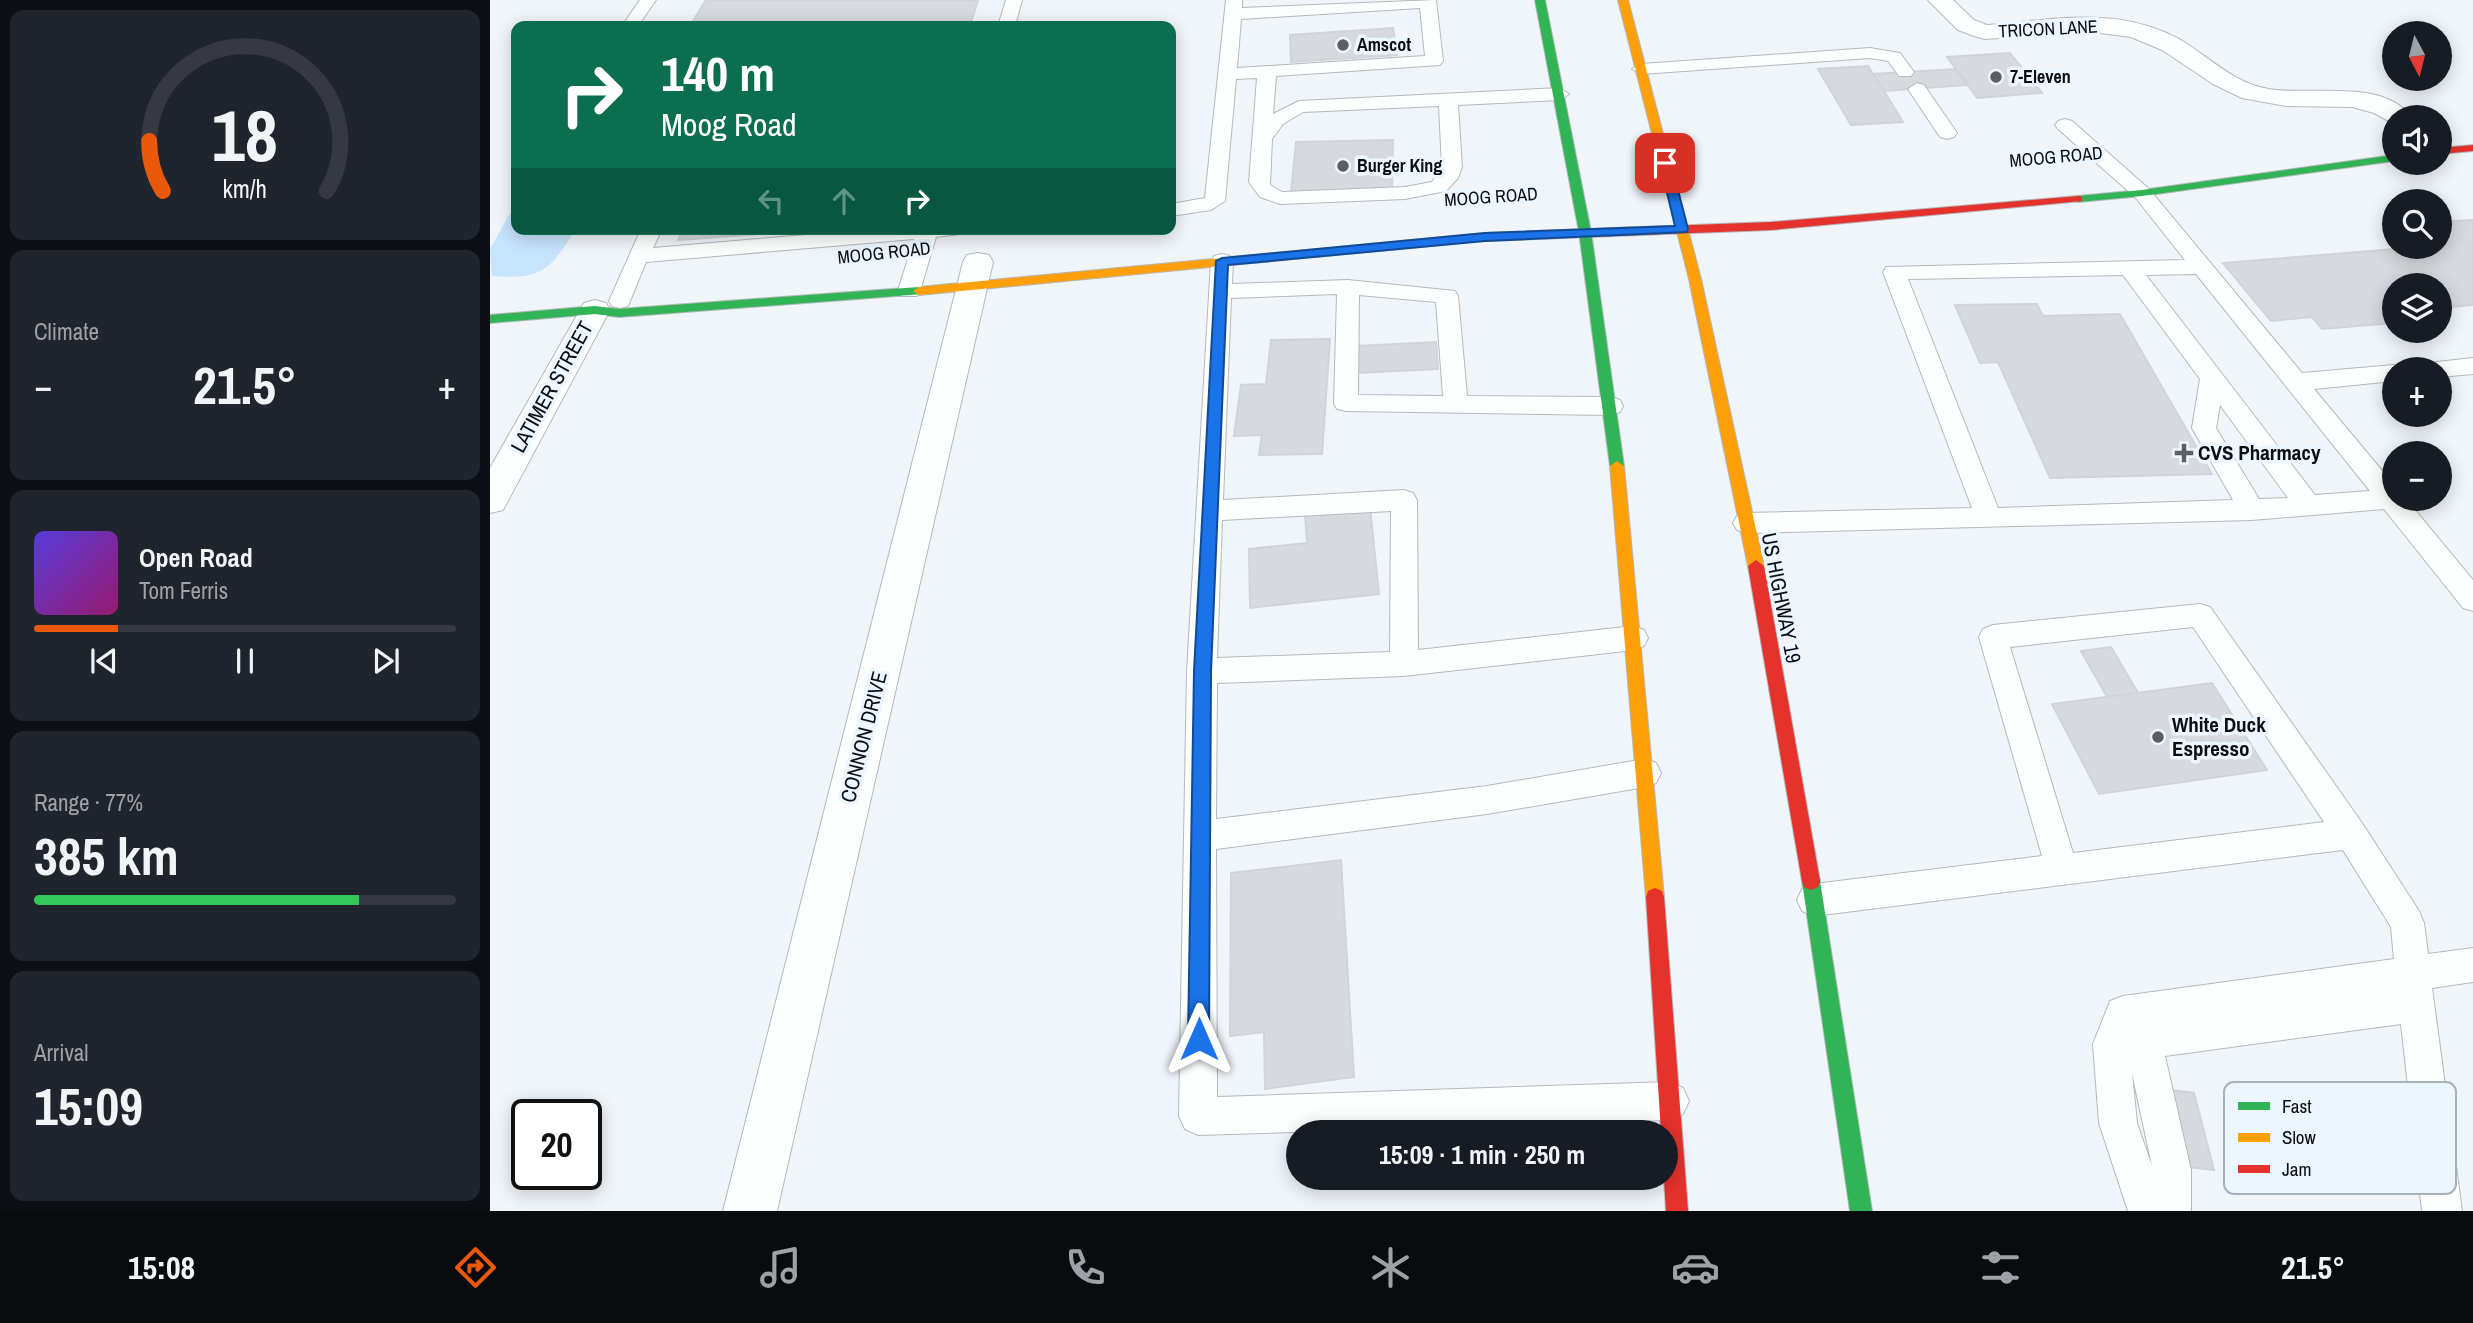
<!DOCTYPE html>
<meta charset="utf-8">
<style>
:root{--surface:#171b24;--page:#20242c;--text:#f1f3f6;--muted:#9ea1a6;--line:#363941;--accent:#ea580c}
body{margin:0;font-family:"Archivo Narrow",sans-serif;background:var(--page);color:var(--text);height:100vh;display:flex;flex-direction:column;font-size:26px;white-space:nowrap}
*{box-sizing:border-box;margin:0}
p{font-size:23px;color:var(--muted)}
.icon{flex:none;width:38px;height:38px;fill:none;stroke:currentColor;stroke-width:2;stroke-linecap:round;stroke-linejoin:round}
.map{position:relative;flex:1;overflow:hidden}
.drawer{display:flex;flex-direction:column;gap:10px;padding:10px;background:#0d0f14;width:490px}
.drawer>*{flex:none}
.guide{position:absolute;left:21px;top:21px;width:665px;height:214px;border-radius:14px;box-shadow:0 4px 18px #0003;background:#0b6e4f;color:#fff;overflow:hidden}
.needle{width:46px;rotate:173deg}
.tools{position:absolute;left:1892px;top:21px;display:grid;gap:14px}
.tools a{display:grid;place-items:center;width:70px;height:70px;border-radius:50%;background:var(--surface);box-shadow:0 4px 18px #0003;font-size:35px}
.speed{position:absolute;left:21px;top:1099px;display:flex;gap:14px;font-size:35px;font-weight:700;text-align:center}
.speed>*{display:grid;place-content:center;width:91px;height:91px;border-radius:50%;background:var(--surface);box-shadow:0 4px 18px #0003;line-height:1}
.speed .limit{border:4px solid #111;border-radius:10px;background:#fff;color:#111}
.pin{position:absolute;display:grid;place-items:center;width:60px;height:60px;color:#fff;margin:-30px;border-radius:14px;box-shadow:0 4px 10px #0006}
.me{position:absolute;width:77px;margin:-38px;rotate:0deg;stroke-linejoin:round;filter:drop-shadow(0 0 5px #0008)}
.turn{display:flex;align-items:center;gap:24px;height:147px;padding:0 35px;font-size:32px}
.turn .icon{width:91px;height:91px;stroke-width:2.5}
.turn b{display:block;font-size:49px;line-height:60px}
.lanes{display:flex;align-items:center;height:66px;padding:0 35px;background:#0003;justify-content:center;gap:35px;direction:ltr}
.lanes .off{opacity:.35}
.big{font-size:52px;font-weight:800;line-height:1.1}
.drawer .card{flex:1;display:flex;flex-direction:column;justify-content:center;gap:10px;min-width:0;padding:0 24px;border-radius:14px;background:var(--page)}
.drawer .dial{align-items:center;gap:0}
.dial svg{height:182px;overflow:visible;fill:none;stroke:var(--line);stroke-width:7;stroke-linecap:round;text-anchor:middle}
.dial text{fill:var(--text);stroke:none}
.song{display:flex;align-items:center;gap:21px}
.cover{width:84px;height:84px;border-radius:10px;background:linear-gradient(135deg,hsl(250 70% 55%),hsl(320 70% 35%))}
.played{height:7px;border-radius:4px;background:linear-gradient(90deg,var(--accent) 20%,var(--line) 20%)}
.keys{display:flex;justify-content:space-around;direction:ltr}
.heat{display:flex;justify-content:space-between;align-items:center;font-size:38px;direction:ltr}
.charge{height:10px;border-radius:5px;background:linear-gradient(90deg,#34c759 77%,var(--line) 0)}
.trip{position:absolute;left:796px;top:1120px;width:392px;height:70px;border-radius:35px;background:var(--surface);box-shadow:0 4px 18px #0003;font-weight:800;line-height:70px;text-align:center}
.menu{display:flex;height:112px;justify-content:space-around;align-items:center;background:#090b0e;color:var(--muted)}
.menu .icon{width:49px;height:49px}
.menu .on{color:var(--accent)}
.menu b{font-size:32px;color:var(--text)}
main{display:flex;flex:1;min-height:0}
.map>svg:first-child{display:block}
.water{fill:#c7e4fd}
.building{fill:#d6dade;stroke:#d0d4d8;stroke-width:2}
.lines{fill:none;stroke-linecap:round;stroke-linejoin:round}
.lane-casing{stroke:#b5b8bc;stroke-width:2}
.street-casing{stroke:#b5b8bc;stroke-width:2}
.fast-casing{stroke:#b5b8bc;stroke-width:2}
.slow-casing{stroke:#b5b8bc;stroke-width:2}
.jam-casing{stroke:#b5b8bc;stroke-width:2}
.lane{fill:#fdfefe;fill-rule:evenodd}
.street{fill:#fdfefe;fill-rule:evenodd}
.fast{fill:#30b455;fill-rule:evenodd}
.slow{fill:#ff9f0a;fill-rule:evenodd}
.jam{fill:#e5322d;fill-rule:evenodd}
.route{fill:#1a73e8;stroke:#114b97;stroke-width:2}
.poi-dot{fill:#5b5f63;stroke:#ebf6ff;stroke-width:2.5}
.labels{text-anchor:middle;stroke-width:7;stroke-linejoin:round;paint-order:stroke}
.far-street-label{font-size:18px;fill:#0b0e11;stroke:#ebf6ff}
.far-poi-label{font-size:18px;font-weight:bold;fill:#0b0e11;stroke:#ebf6ff;text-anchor:start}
.street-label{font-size:21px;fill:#0b0e11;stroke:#ebf6ff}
.poi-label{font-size:21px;font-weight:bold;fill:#0b0e11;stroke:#ebf6ff;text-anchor:start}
.key{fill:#ebf6ff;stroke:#a8b0b8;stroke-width:2}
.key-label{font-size:19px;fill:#0b0e11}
</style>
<main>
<section class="drawer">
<div class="card dial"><svg viewBox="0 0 100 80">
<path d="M14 69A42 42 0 1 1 86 69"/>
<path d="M14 69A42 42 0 0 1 8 47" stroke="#ea580c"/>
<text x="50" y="56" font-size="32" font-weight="700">18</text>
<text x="50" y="72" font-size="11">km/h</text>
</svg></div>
<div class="card"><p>Climate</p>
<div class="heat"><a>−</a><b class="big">21.5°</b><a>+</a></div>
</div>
<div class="card">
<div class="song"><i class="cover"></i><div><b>Open Road</b><p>Tom Ferris</p></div></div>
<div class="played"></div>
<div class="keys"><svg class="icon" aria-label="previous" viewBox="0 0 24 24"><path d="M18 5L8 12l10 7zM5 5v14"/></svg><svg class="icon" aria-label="pause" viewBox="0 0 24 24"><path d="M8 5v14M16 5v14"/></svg><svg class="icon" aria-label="next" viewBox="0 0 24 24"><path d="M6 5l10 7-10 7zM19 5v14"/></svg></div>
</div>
<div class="card"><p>Range · 77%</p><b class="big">385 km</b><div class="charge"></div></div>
<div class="card"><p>Arrival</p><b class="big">15:09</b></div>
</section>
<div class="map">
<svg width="1983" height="1211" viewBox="0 0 1983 1211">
<rect width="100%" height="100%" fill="#f0f5fa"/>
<path class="water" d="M26,203V229H86C60,269 54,280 2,276L0,249Z"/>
<path class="building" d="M216,0H488L480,26H200Z
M903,28L907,55L801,62L800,35Z
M1520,53L1552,93L1487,98L1457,57Z
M1378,66L1394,91L1413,122L1361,125L1328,69Z
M1466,69L1478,85L1394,91L1383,74Z
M903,140L902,191L801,193L806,142Z
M1983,220V305L1950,308V285H1904V323L1832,329L1822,317L1781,321L1733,263L1905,249L1906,247H1950V222Z
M194,229H340L188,240Z
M1547,304L1553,316L1630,314L1722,474L1560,478L1508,362L1490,363L1465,305Z
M840,339L832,454L769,455L772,435L744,436L751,385L776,384L781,340Z
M946,342L948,369L867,373V346Z
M880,507L889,594L760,608L759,549L817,543L815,514Z
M1621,647L1648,693L1617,697L1591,651Z
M1722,683L1777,770L1609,794L1562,704Z
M851,860L864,1077L775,1089L774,1032L740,1036L741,873Z
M1673,1089L1704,1093L1724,1170L1690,1166Z"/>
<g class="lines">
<g class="lane-casing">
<path id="lane" d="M150,0H166L148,26H132Z
M516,0H532L525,26H508Z
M736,0H752V8L946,0L953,61L950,65L786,76L783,114L809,101L1070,88L1079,94L1070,100L968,105L972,167L968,178L956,191L915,199L790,204L770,197L759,182L767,78L746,79L735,201L721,210L681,216V204L715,198ZM930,8L935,56L747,68L751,19ZM949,106L952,167L942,182L915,187L792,192L780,185L782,139L793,124L813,112Z
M1380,48L1410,53L1424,72L1421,76H1409L1398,61L1380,58L1151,74L1142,69L1151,64Z
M1427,83L1434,85L1467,133L1464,137L1457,139L1450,137L1418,89Z
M1575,119L1582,121L1659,189L1812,373L1904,365L1912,367L1914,369H1904V381L1824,389L1904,485V499H1916L1983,580V611L1973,608L1894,509L1762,520L1256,533L1247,530L1243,523L1247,516L1256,513L1482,508L1393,272L1396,267L1695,260L1645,197L1568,129L1565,125L1568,121ZM1706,274L1880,491L1825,495L1656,275ZM1633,275L1710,379L1702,428L1743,500L1508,508L1418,279ZM1730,405L1798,498L1769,499L1726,428Z
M151,229H172L163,248L385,229H473L470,234L446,237L430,291L427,296H411L408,291L424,239L156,262L138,306L130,308L122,306L119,301Z
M732,254L740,256L743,261L742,284L858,280L965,291L968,296L977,396L1121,397L1130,400L1133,406L1130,412L1121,415L856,411L847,409L844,403L847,294L741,298L733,500L914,490L923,493L927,500L928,650L1144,626L1154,630L1158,638L1154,646L1144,650L914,676L727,683L726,819L997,786L1155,759L1166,763L1171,773L1166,783L1155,787L997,814L726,849L727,1097L1180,1082L1193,1088L1199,1101L1193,1114L1180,1120L708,1135L695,1129L689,1116L697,671L721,261L724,256ZM869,295L946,302L953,396L868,395ZM901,511L900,652L727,658L732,520Z
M1983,358V374L1950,377V369H1934L1938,363Z
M1710,604L1720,607L1872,823L1929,911L1934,923L1938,954L1983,948V982L1942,988L1972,1211H1932L1911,1024L1675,1056L1701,1170V1211H1638L1609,1123L1603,1044L1620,1001L1633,996L1904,959L1901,927L1853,850L1324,916L1312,911L1307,900L1312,889L1324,884L1552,856L1489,637L1493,629L1503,625ZM1703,627L1834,822L1583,853L1520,647ZM1642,1073L1662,1166L1647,1123Z"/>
</g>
<g class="street-casing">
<path id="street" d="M1438,0H1463L1484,20L1497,25C1539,22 1583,14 1625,19C1648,22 1671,29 1691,40C1719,57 1745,84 1779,89C1819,96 1894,78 1921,117H1904V124L1884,113L1862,107L1796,106L1752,98L1723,84L1672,50L1641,37L1603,32L1495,39L1487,37L1468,30Z
M488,253L499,255L503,262L287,1211H233L473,262L477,255Z
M105,300L116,303L120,310L13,510L0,513V468L90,310L94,303Z"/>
</g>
<g class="fast-casing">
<path id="fast" d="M1045,0H1055L1101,232L1134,466L1127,471L1120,466L1089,232Z
M1904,155V161L1652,196L1588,202L1582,199L1588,196L1652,190Z
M429,287L435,291L433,294L129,317L105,314L0,323V315L105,306L129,309Z
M1321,872L1328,875L1330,881L1382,1211H1360L1312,881L1314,875Z"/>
</g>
<g class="slow-casing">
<path id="slow" d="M1128,0H1138L1211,279L1274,566L1266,572L1258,566L1199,279Z
M996,233L1002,237L1000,240L429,295L423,291L429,287Z
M1127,461L1134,466L1174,897L1172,903L1165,906L1158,903L1156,897L1120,466Z"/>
</g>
<g class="jam-casing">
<path id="jam" d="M1983,145V151L1950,154V148Z
M1588,196L1592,197V201L1281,230L996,241L990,237L996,233L1281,222Z
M1266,560L1274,566L1330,881L1328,887L1321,890L1314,887L1312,881L1258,566Z
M1165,888L1172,891L1174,897L1198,1211H1176L1174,1178H1176V1132H1171L1156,897L1158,891Z"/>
</g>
<use href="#lane" class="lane"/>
<use href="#street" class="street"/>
<use href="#fast" class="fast"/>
<use href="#slow" class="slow"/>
<use href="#jam" class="jam"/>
</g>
<path class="route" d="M1175,159L1181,163L1198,229L1197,232L995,241L738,265L721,671L719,1039L716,1047L709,1050L702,1047L698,1039L704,671L726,261L732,258L995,233L1185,226L1170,163Z"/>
<g class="poi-dot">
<circle cx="853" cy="45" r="7"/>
<circle cx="1506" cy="77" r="7"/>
<circle cx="853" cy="166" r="7"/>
<path d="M1690.5 442.5h7v7h7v7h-7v7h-7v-7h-7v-7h7z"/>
<circle cx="1668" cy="737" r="7"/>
</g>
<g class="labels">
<g class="far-street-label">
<text transform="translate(1558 29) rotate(-3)" y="6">TRICON LANE</text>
<text transform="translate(1566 157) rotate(-5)" y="6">MOOG ROAD</text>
<text transform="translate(1001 197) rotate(-4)" y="6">MOOG ROAD</text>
<text transform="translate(394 253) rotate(-6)" y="6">MOOG ROAD</text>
</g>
<g class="far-poi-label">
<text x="867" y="51">Amscot</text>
<text x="1520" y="83">7-Eleven</text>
<text x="867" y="172">Burger King</text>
</g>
<g class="street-label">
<text transform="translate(62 387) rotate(-61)" y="7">LATIMER STREET</text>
<text transform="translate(1291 598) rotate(79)" y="7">US HIGHWAY 19</text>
<text transform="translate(374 737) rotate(-76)" y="7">CONNON DRIVE</text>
</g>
<g class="poi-label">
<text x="1708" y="460">CVS Pharmacy</text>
<text x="1682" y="732">White Duck<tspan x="1682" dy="24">Espresso</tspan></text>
</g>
</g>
<rect x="1734" y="1082" width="232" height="112" rx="10" class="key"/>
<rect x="1748" y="1102" width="32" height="8" fill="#30b455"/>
<rect x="1748" y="1133" width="32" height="9" fill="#ff9f0a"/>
<rect x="1748" y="1165" width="32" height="8" fill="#e5322d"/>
<g class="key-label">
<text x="1792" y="1113">Fast</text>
<text x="1792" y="1144">Slow</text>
<text x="1792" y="1176">Jam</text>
</g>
</svg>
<div class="tools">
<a><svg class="needle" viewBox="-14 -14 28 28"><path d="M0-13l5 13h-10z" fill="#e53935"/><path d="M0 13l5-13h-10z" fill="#9ea1a6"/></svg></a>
<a><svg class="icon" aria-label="sound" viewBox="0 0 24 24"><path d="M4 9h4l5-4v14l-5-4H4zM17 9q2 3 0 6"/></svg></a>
<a><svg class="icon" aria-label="search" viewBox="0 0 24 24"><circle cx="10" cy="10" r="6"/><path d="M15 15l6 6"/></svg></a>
<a><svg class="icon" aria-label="layers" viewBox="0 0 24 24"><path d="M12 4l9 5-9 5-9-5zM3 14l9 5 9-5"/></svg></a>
<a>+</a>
<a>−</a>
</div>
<div class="speed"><div class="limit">20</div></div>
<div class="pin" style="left:1175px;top:163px;background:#d93025"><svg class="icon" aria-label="arrive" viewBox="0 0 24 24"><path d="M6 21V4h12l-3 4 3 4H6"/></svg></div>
<svg class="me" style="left:709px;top:1039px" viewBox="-20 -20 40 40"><path d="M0-17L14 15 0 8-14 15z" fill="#1a73e8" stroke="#fff" stroke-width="4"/></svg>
<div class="trip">15:09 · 1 min · 250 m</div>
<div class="guide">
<div class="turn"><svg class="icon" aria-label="right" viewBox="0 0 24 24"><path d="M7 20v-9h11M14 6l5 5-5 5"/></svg><div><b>140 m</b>Moog Road</div></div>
<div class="lanes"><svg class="icon off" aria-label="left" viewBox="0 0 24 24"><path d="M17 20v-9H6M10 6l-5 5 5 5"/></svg><svg class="icon off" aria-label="ahead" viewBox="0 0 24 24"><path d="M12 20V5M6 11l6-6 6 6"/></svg><svg class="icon" aria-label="right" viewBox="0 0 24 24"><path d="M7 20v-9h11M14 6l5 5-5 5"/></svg></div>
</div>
</div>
</main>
<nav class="menu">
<b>15:08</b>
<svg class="icon on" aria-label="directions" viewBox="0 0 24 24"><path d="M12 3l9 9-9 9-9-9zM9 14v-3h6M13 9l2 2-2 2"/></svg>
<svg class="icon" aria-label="music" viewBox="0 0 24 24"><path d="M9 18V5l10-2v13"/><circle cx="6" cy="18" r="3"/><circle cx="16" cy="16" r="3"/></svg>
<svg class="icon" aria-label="phone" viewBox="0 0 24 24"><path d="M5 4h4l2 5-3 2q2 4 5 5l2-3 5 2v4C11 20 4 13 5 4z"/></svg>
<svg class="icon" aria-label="climate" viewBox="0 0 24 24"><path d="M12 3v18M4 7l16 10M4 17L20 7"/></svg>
<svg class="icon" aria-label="car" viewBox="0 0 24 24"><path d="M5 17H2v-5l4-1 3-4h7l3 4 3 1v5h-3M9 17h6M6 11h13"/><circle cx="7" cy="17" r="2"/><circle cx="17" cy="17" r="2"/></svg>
<svg class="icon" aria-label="filters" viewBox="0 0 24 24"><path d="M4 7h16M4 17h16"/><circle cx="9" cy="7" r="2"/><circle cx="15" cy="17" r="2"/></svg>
<b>21.5°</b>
</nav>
